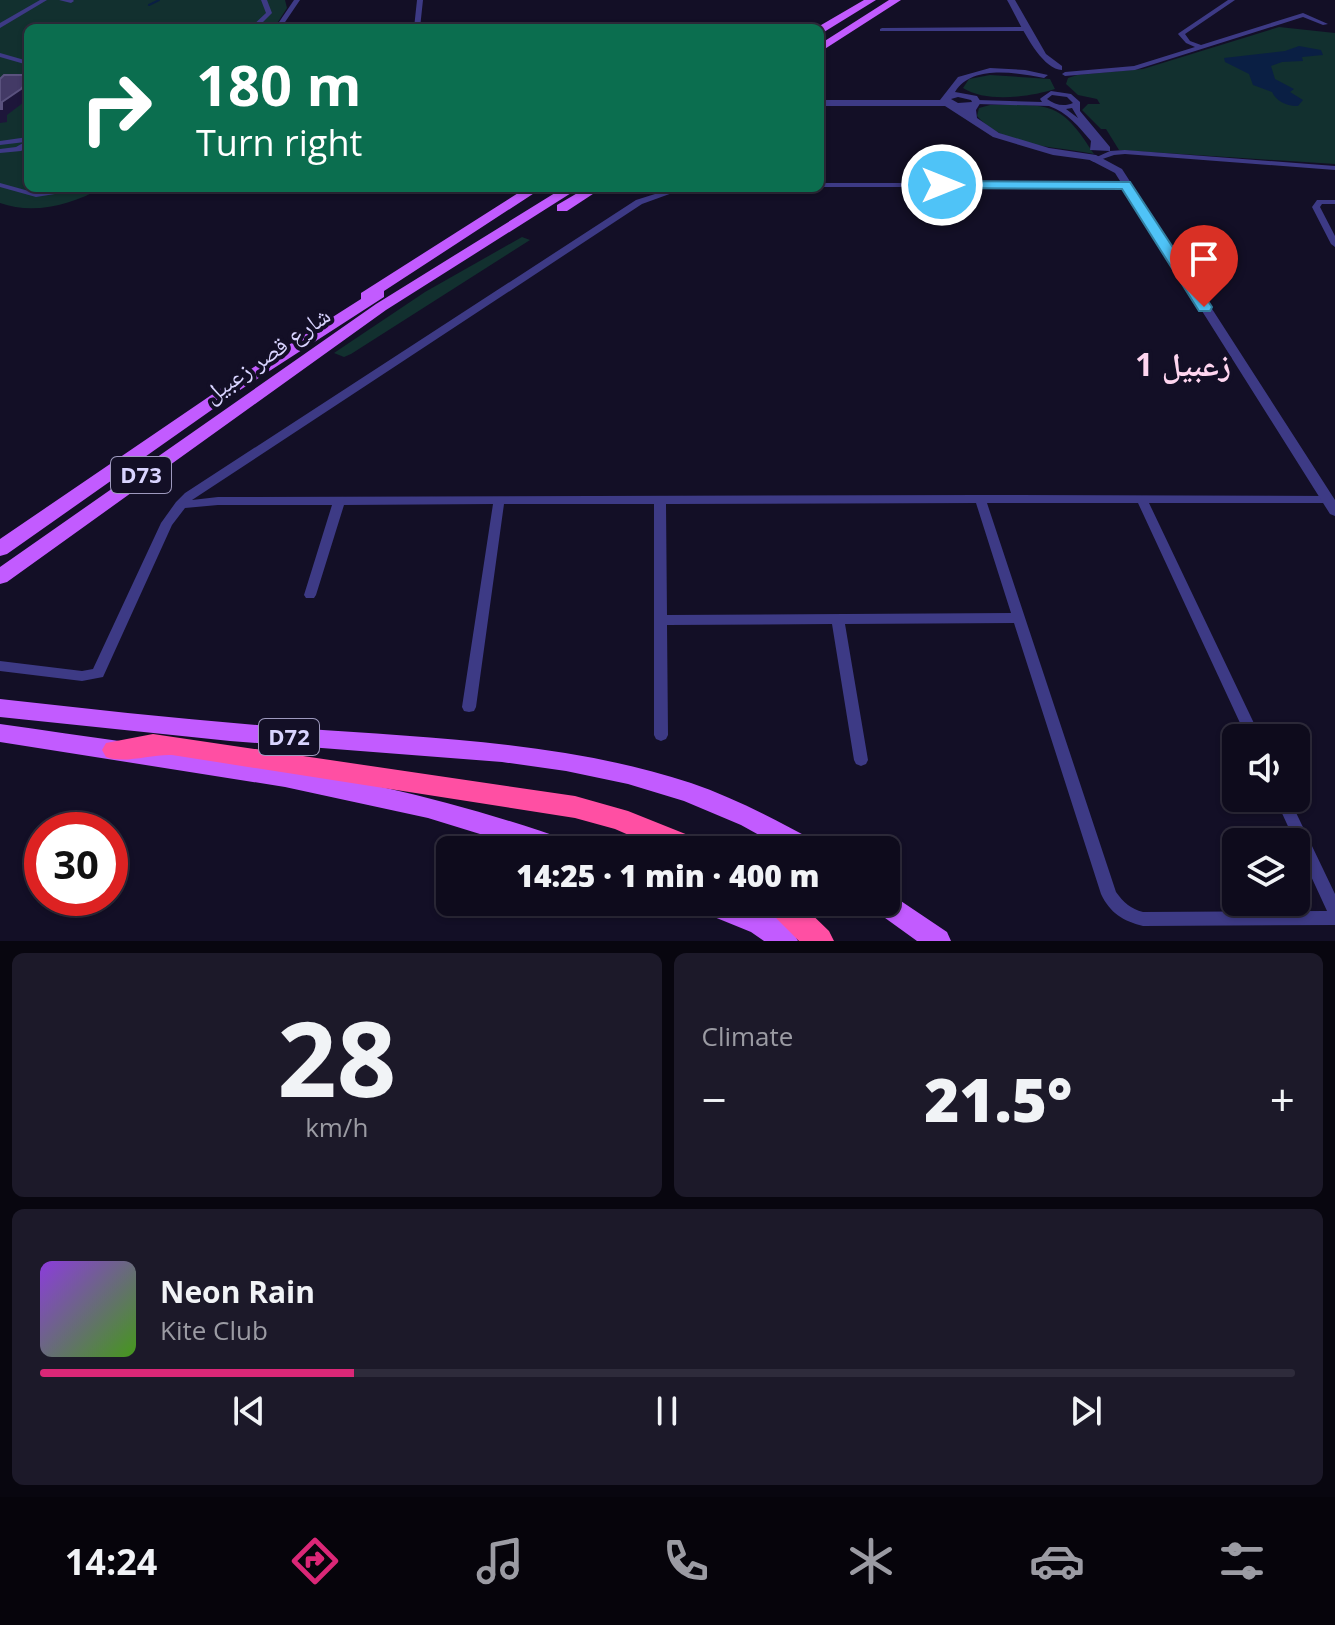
<!DOCTYPE html>
<meta charset="utf-8">
<style>
:root{--surface:#0e0b1c;--page:#1c1929;--text:#f1f3f6;--muted:#9b9ba3;--line:#2e2b3b;--accent:#db2777}
body{margin:0;font-family:"Open Sans","Noto Naskh Arabic",sans-serif;background:var(--page);color:var(--text);height:100vh;display:flex;flex-direction:column;font-size:30px;white-space:nowrap}
*{box-sizing:border-box;margin:0}
p{font-size:26px;color:var(--muted)}
.icon{flex:none;width:44px;height:44px;fill:none;stroke:currentColor;stroke-width:2;stroke-linecap:round;stroke-linejoin:round}
.map{position:relative;height:941px;overflow:hidden}
.details{display:flex;flex-direction:column;gap:12px;padding:12px;background:#08060f;flex:1}
.details>*{flex:none}
.guide{position:absolute;left:24px;top:24px;width:800px;height:168px;border-radius:12px;box-shadow:0 2px 6px #0004,0 0 0 2px var(--line);background:#0b6e4f;color:#fff;overflow:hidden}
.controls{position:absolute;left:1222px;top:724px;display:grid;gap:16px}
.controls a{display:grid;place-items:center;width:88px;height:88px;border-radius:12px;background:var(--surface);box-shadow:0 2px 6px #0004,0 0 0 2px var(--line);font-size:40px}
.speed{position:absolute;left:24px;top:812px;display:flex;gap:16px;font-size:40px;font-weight:700;text-align:center}
.speed>*{display:grid;place-content:center;width:104px;height:104px;border-radius:50%;background:var(--surface);box-shadow:0 2px 6px #0004,0 0 0 2px var(--line);line-height:1}
.speed .limit{border:12px solid #d22;background:#fff;color:#111}
.pin{position:absolute;display:grid;place-items:center;width:68px;height:68px;color:#fff;margin:-82px -34px;border-radius:50% 50% 50% 0;rotate:-45deg;box-shadow:0 0 8px #0007}
.pin .icon{rotate:45deg}
.me{position:absolute;width:88px;margin:-44px;rotate:90deg;stroke-linejoin:round;filter:drop-shadow(0 0 6px #0008)}
.turn{display:flex;align-items:center;gap:28px;height:168px;padding:0 40px;font-size:36px}
.turn .icon{width:104px;height:104px;stroke-width:2.5}
.turn b{display:block;font-size:56px;line-height:68px}
.big{font-size:60px;font-weight:800;line-height:1.1}
.details .widget{flex:1;display:flex;flex-direction:column;justify-content:center;gap:12px;min-width:0;padding:0 28px;border-radius:12px;background:var(--page)}
.details .dial{align-items:center;gap:0}
.dial b{font-size:104px;line-height:1}
.song{display:flex;align-items:center;gap:24px}
.cover{width:96px;height:96px;border-radius:12px;background:linear-gradient(135deg,hsl(270 70% 55%),hsl(100 70% 35%))}
.played{height:8px;border-radius:4px;background:linear-gradient(90deg,var(--accent) 25%,var(--line) 25%)}
.keys{display:flex;justify-content:space-around;direction:ltr}
.heat{display:flex;justify-content:space-between;align-items:center;font-size:44px;direction:ltr}
.details .tiles{flex:1;display:grid;gap:12px;grid-template-columns:1fr 1fr}
.widget:last-child{grid-column:span 2}
.trip{position:absolute;left:436px;top:836px;width:464px;height:80px;border-radius:12px;background:var(--surface);box-shadow:0 2px 6px #0004,0 0 0 2px var(--line);font-weight:800;line-height:80px;text-align:center}
.tabs{display:flex;height:128px;justify-content:space-around;align-items:center;background:#06040b;color:var(--muted)}
.tabs .icon{width:56px;height:56px}
.tabs .current{color:var(--accent)}
.tabs b{font-size:36px;color:var(--text)}
.map>svg:first-child{display:block}
.green{fill:#12302f}
.water{fill:#0a1f44}
.lines{fill:none;stroke-linecap:round;stroke-linejoin:round}
.stream{stroke:#0a1f44;stroke-width:2}
.minor{fill:#3d3a85;fill-rule:evenodd}
.tertiary{fill:#3d3a85;fill-rule:evenodd}
.primary{fill:#c25bff;fill-rule:evenodd}
.motorway{fill:#ff4fa3;fill-rule:evenodd}
.shaded-wall{fill:#1d163a}
.building{fill:#433a66;stroke:#5a527e;stroke-width:2}
.route{fill:#4fc3f7;stroke:#337fa1;stroke-width:2}
.labels{text-anchor:middle;stroke-width:8;stroke-linejoin:round;paint-order:stroke}
.shield{fill:#130f26;stroke:#9e99be;stroke-width:2}
.shield-label{font-size:22px;font-weight:bold;fill:#d9d4ff}
.street-label{font-size:24px;fill:#d9d4ff;stroke:#130f26}
.district-label{font-size:32px;font-weight:bold;fill:#ffd6f0;stroke:#130f26}
</style>
<div class="map">
<svg width="1335" height="941" viewBox="0 0 1335 941">
<rect width="100%" height="100%" fill="#130f26"/>
<path class="green" d="M0,0H285L287,8L274,28H28V188H101C72,205 33,215 0,203Z
M1279,27L1335,33V164L1119,150L1106,129H1101L1082,110L1088,104H1100L1097,99L1078,95L1066,84L1068,78L1077,75L1143,69Z
M990,75L1050,79L1055,89C1030,97 986,103 963,88L969,79Z
M990,105C1050,105 1060,100 1094,154C1055,146 1006,148 977,116L979,108Z
M522,237L530,240L351,354L344,357L334,353L425,292Z"/>
<path class="water" d="M1299,46L1321,50L1323,55L1302,57L1303,61L1282,62L1271,66L1275,79L1294,89L1290,92L1303,100L1298,106C1288,107 1276,101 1272,92L1253,85L1249,74L1225,62L1224,58L1285,51Z"/>
<g class="lines">
<path class="stream" d="M149,5L159,0"/>
<path class="minor" d="M40,0H47L0,28V23Z
M59,0H73L74,1L71,3Z
M261,0H267L272,13L257,28H250L266,13Z
M294,0H300L281,28H275Z
M417,0H423L420,28H414Z
M1228,0H1235L1185,34L1190,41L1201,45L1303,13L1328,24L1323,25L1303,17L1135,70L1065,76L1062,74L1065,72L1134,66L1195,47L1186,43L1178,34L1179,33Z
M882,28L1026,27L1029,29L1026,31H880V29Z
M0,53L28,61V65L0,57Z
M1051,91L1071,94L1080,102V111L1110,147V151L1090,150L1091,141C1079,127 1067,112 1049,106L977,104L973,102L977,100L1042,102L1040,99L1041,98ZM1052,95L1067,97L1073,103C1064,107 1055,105 1047,99ZM1072,108L1078,118L1066,109Z
M23,105H28V116L24,114Z
M28,137V146L21,151L0,153V149L16,147L25,142L0,145V141Z
M1125,150L1335,166V170L1125,154L1114,155L1094,162L1090,160L1110,151Z
M0,183L36,193L65,188H84L80,190L36,197L0,187Z
M820,183H1126L1130,185L1126,187H820Z
M674,188H686L642,204L192,500L218,497L980,495L1331,496L1333,499L1327,503H1149L1261,738H1247L1138,503H987L1116,892C1123,902 1131,909 1143,912L1327,911L1275,798H1289L1335,894V925L1143,926C1123,921 1110,913 1101,894L1014,623L845,624L868,760L866,764L861,766L856,764L854,760L832,624L667,625L668,735L666,739L661,741L656,739L654,735V504H504L476,707L474,711L469,712L464,711L462,707L493,504L344,505L316,595L314,598H306L304,595L332,505H218L185,508L172,525L103,677L82,681L0,671V661L82,671L93,669L161,523L176,502L185,493L636,200ZM976,503L1011,613L667,615L666,504Z
M1317,200H1335V204H1322L1320,207L1335,236V247L1331,244L1312,207Z"/>
<path class="tertiary" d="M1007,0H1015L1046,54L1062,66V70C1039,69 1018,19 1007,0Z
M990,68L1025,70L1048,75L1044,78C1017,73 972,64 955,92L977,96L981,102L976,110L977,118L999,133L1049,148L1096,155L1122,169L1335,500V516L1330,514L1115,173L1090,160L1053,155L993,137L945,106H820V100H940L958,77ZM958,97L971,100L972,102L958,103L951,99Z"/>
<path class="primary" d="M864,0H876L824,32L820,33V28H816Z
M889,0H901L820,52V44Z
M526,188H542L384,291V297L240,390L7,554L0,556V539L229,383L361,299V293Z
M563,188H579L386,310L7,582L0,584V567L376,304Z
M586,188H602L567,211H557V205Z
M0,699C98,710 197,721 296,728C429,738 563,741 691,783C735,798 776,820 817,842L820,850H786L741,825L684,801L628,784L566,771L502,762L230,741L0,717Z
M0,724C193,752 388,775 572,842L575,850H532L428,818L285,787L0,742Z
M886,891L947,932L951,941H917L874,910L870,902H886Z
M693,902C727,902 782,904 798,941H764L751,932L697,910Z"/>
<path class="motorway" d="M153,734L575,796L628,811L703,841L707,850H663L615,829L575,818L172,755C151,754 125,764 106,757L102,750L106,743Z
M765,902H799L829,931L834,941H799L769,911Z"/>
</g>
<path class="shaded-wall" d="M27,75L28,99L7,115V122L0,123V109L2,102Z"/>
<path class="building" d="M4,75H27L25,78H28V81L21,89L2,102V109H0V79Z"/>
<path class="route" d="M942,181L1130,182L1212,307L1210,311H1199L1122,189L938,188L936,185Z"/>
<g class="labels">
<g class="shield">
<rect x="111" y="457" width="60" height="36" rx="6"/>
<rect x="259" y="719" width="60" height="36" rx="6"/>
</g>
<g class="shield-label">
<text x="141" y="483">D73</text>
<text x="289" y="745">D72</text>
</g>
<g class="street-label">
<text transform="translate(267 355) rotate(-35)" y="8">شارع قصر زعبيل</text>
</g>
<g class="district-label">
<text x="1183" y="376">زعبيل 1</text>
</g>
</g>
</svg>
<div class="controls">
<a><svg class="icon" aria-label="sound" viewBox="0 0 24 24"><path d="M4 9h4l5-4v14l-5-4H4zM17 9q2 3 0 6"/></svg></a>
<a><svg class="icon" aria-label="layers" viewBox="0 0 24 24"><path d="M12 4l9 5-9 5-9-5zM3 14l9 5 9-5"/></svg></a>
</div>
<div class="speed"><div class="limit">30</div></div>
<div class="pin" style="left:1204px;top:307px;background:#d93025"><svg class="icon" aria-label="arrive" viewBox="0 0 24 24"><path d="M6 21V4h12l-3 4 3 4H6"/></svg></div>
<svg class="me" style="left:942px;top:185px" viewBox="-20 -20 40 40"><circle r="17" fill="#4fc3f7" stroke="#fff" stroke-width="3"/><path d="M0-11L8 9 0 5-8 9z" fill="#fff"/></svg>
<div class="trip">14:25 · 1 min · 400 m</div>
<div class="guide">
<div class="turn"><svg class="icon" aria-label="right" viewBox="0 0 24 24"><path d="M7 20v-9h11M14 6l5 5-5 5"/></svg><div><b>180 m</b>Turn right</div></div>
</div>
</div>
<section class="details">
<div class="tiles">
<div class="widget dial"><b>28</b><p>km/h</p></div>
<div class="widget"><p>Climate</p>
<div class="heat"><a>−</a><b class="big">21.5°</b><a>+</a></div>
</div>
<div class="widget">
<div class="song"><i class="cover"></i><div><b>Neon Rain</b><p>Kite Club</p></div></div>
<div class="played"></div>
<div class="keys"><svg class="icon" aria-label="previous" viewBox="0 0 24 24"><path d="M18 5L8 12l10 7zM5 5v14"/></svg><svg class="icon" aria-label="pause" viewBox="0 0 24 24"><path d="M8 5v14M16 5v14"/></svg><svg class="icon" aria-label="next" viewBox="0 0 24 24"><path d="M6 5l10 7-10 7zM19 5v14"/></svg></div>
</div>
</div>
</section>
<nav class="tabs">
<b>14:24</b>
<svg class="icon current" aria-label="directions" viewBox="0 0 24 24"><path d="M12 3l9 9-9 9-9-9zM9 14v-3h6M13 9l2 2-2 2"/></svg>
<svg class="icon" aria-label="music" viewBox="0 0 24 24"><path d="M9 18V5l10-2v13"/><circle cx="6" cy="18" r="3"/><circle cx="16" cy="16" r="3"/></svg>
<svg class="icon" aria-label="phone" viewBox="0 0 24 24"><path d="M5 4h4l2 5-3 2q2 4 5 5l2-3 5 2v4C11 20 4 13 5 4z"/></svg>
<svg class="icon" aria-label="climate" viewBox="0 0 24 24"><path d="M12 3v18M4 7l16 10M4 17L20 7"/></svg>
<svg class="icon" aria-label="car" viewBox="0 0 24 24"><path d="M5 17H2v-5l4-1 3-4h7l3 4 3 1v5h-3M9 17h6M6 11h13"/><circle cx="7" cy="17" r="2"/><circle cx="17" cy="17" r="2"/></svg>
<svg class="icon" aria-label="filters" viewBox="0 0 24 24"><path d="M4 7h16M4 17h16"/><circle cx="9" cy="7" r="2"/><circle cx="15" cy="17" r="2"/></svg>
</nav>
